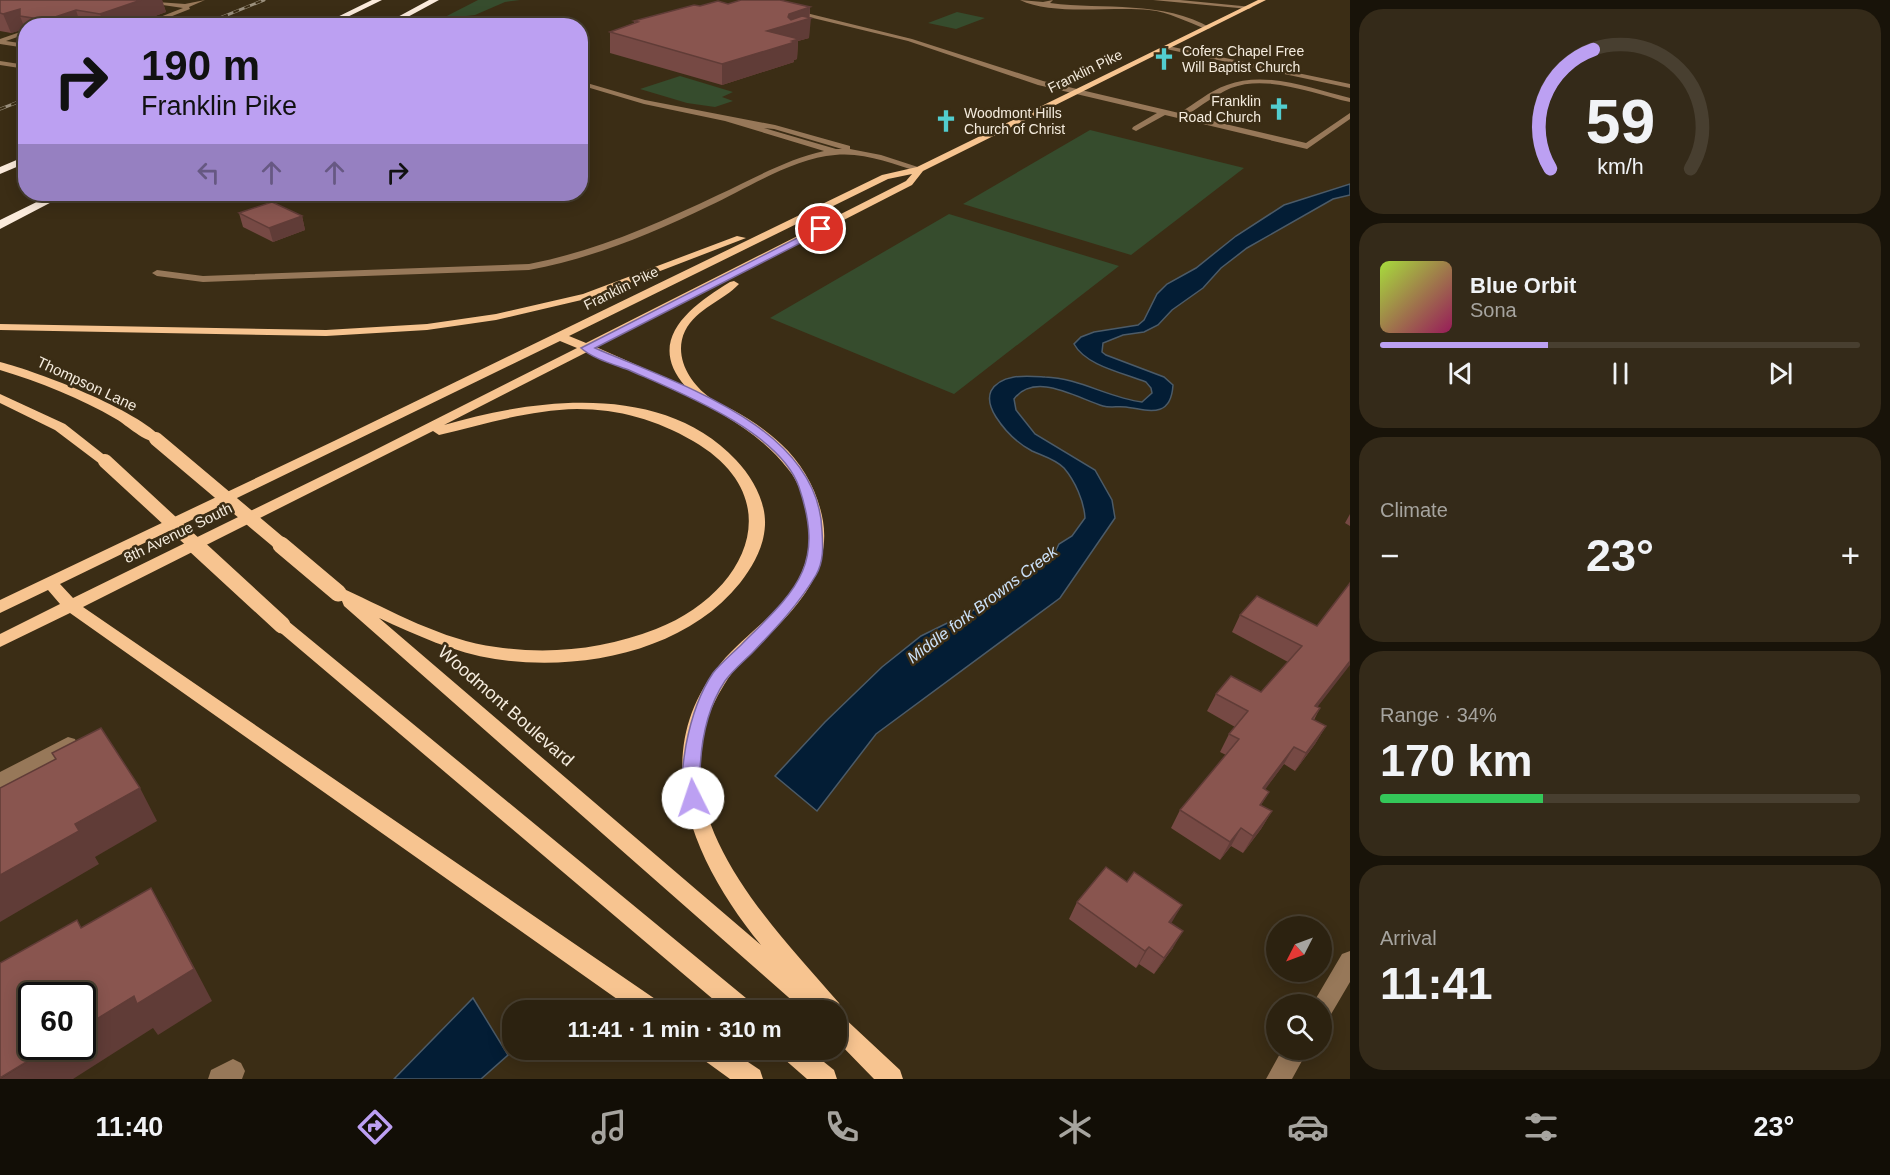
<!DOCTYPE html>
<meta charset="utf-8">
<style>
:root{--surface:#2c2210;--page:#342a19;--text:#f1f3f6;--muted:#a6a49f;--line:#483f30;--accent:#bca0f2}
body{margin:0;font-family:Helvetica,sans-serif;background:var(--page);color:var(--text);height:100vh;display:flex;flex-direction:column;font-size:22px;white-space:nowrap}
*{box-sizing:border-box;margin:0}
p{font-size:20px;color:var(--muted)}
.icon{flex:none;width:33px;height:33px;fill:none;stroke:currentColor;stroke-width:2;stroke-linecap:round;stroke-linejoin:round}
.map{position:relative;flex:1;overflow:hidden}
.panel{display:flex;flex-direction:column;gap:9px;padding:9px;background:#181309;width:540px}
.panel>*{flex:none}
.hud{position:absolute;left:18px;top:18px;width:570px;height:183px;border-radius:24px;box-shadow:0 3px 15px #0003,0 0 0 2px var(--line);background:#bca0f2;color:#111;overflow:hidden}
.needle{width:39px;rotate:228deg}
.controls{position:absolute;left:1266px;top:916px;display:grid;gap:12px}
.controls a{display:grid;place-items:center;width:66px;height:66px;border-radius:50%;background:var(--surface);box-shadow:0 3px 15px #0003,0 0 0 2px var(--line);font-size:30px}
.speed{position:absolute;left:18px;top:982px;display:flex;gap:12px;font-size:30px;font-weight:700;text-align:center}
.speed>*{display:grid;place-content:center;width:78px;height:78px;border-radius:50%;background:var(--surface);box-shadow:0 3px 15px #0003,0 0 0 2px var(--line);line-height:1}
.speed .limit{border:3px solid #111;border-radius:9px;background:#fff;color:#111}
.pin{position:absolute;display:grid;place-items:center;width:51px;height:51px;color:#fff;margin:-26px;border:3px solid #fff;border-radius:50%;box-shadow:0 2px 6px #0007}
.me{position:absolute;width:66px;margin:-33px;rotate:356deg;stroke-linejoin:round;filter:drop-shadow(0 0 4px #0008)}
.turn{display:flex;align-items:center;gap:21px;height:126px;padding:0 24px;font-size:27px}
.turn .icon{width:78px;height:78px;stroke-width:2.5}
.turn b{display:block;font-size:42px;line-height:51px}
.lanes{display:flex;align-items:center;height:57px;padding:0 24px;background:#0003;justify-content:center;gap:30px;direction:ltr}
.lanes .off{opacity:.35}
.big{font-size:45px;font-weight:600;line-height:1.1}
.panel .tile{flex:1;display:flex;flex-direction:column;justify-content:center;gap:9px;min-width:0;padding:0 21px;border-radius:24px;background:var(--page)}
.panel .dial{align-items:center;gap:0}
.dial svg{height:156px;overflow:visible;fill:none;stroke:var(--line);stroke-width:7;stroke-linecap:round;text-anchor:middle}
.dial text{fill:var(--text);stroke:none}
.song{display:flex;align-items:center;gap:18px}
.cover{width:72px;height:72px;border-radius:9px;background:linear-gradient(135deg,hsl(80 70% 55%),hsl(330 70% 35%))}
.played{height:6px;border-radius:3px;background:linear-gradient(90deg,var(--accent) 35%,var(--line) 35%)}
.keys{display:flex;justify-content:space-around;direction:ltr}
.heat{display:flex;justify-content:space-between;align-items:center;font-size:33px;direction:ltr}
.charge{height:9px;border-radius:4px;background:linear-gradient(90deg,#34c759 34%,var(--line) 0)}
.trip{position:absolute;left:502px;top:1000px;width:345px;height:60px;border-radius:24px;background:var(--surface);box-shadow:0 3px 15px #0003,0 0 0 2px var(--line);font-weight:600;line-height:60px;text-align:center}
.dock{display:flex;height:96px;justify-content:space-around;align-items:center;background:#120e06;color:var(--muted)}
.dock .icon{width:42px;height:42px}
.dock .on{color:var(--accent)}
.dock b{font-size:27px;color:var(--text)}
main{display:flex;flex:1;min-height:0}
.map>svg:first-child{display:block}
.green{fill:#364c2d}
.water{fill:#031d35;stroke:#4c5b68;stroke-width:1.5}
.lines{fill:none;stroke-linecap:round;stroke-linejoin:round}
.minor{fill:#977859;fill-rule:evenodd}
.major{fill:#f7c490;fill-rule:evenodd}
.highway{fill:#fbebdc;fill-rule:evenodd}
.rail-casing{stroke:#9b907d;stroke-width:3}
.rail{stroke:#3b2d15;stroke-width:2;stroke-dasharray:6;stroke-linecap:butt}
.major-bridge-far1{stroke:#f7c490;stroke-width:14}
.major-bridge{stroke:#f7c490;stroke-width:17}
.wall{fill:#764944}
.shaded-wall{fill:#603c37}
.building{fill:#89554f;stroke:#603c37;stroke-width:1.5}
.route{fill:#bca0f2;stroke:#7a689d;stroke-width:1.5}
.labels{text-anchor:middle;stroke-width:5;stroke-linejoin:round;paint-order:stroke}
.far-poi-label{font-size:14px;fill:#f5ecde;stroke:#3b2d15;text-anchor:start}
.far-street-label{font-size:14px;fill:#f5ecde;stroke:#3b2d15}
.street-label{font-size:15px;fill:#f5ecde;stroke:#3b2d15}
.water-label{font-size:16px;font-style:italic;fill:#cde3fb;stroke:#3b2d15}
.near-street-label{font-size:18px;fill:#f5ecde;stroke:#3b2d15}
</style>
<main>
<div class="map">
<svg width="1350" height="1079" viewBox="0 0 1350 1079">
<rect width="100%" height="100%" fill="#3b2d15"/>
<path class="green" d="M478,0H520L505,2L475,15L441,19Z
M957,12L985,18L956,29L928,23Z
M680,76L733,92L722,97L733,101L715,107L687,103L640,89Z
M1090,130L1244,168L1131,255L963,204Z
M949,214L1119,266L954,394L770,318Z"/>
<path class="water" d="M1350,184V195L1333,199L1247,248L1221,268L1203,288L1172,310L1158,325L1144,332L1123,335L1103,343L1102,352L1106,355L1164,377L1173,385C1171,418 1150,411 1126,407C1118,406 1110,408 1103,406C1077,398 1035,371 1014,399L1016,410L1035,434L1095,470L1112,500L1115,518L1060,598L876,734L817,811L775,776L825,722L882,667L921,636L998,598L1032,574L1053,556L1059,544L1072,536L1085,518C1084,501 1075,481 1064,468C1055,459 1043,456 1032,451C1017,443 1005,431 996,417C991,409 987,400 991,391C1001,373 1027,376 1045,377C1079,378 1109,398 1142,402L1152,393L1151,388L1146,382C1124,373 1086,366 1074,344L1081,337L1094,332L1138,325L1144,320L1157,294L1167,284L1196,268L1236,236L1284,205Z
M473,998L508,1055L481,1079H394Z"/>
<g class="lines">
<path class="minor" d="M129,0L185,4L205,0L189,7L190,9L147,26H137L183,8Z
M1020,0L1043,2L1053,0L1050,3C1104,10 1163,0 1211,28L1206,29C1187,22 1169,12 1149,10C1112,6 1052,16 1020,0Z
M1153,0H1180L1252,7L1249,9Z
M790,9L912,39L1043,81L1179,113C1195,104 1209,91 1227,85C1266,70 1312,89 1350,98V102C1314,94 1267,74 1231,88C1215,95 1201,106 1187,115L1306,143L1350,113V119L1307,149L1165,115L1136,131L1132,129L1133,127L1157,113L1038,85L908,41L788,12Z
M26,30V34L6,41L26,44V48L0,44V39Z
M1168,46L1350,84V88L1166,49Z
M0,61L26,65V69L0,65Z
M580,81L645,100L775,125L850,146V149L881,155L924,169L920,172C892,164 865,152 835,155C794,158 747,188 709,206C651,234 593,258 529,270L203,282L157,276L152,273L157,270L203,276L529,264C596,251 657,224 718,195C753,179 787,159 824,151L725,121L644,104L580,85ZM764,128L774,129L842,149H836Z
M68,737L75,739L77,744L75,749L0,789V772Z
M1350,951V982L1330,1016L1322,1019V1005H1312L1342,954Z
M1282,1050H1308L1292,1079H1266Z
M233,1059L241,1063L245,1071L242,1079H208L211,1070Z"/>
<path class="major" d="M1258,0H1266L923,171L912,185L596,347L686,387C644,340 691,306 730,282L734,281L739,284C723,301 697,308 685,331C673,356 690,383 709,397C715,403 725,406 733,410C750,419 766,430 781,444C803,464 818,492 823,521C829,558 812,589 788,615C767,639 740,658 724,685C648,805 767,919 839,1003L842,1011L841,1015L900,1070L903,1079H874L837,1041V1011H804L344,606L342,601L332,597L330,593L332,589H344C392,611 442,640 496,647C550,655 605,649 656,629C745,595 793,499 693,441C657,420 619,409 577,409C529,410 485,424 439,435L433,431L83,607L661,1003L664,1011H634L70,613L0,647V634L60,604L48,590L0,613V600L334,441L882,175L917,167ZM912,174L906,181L586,343L569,336L888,179ZM560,341L577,348L367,454L73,598L60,584ZM587,352C651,380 745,412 788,469C799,482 803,498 807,514C812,536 809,560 798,580C780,614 745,634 721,663C644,756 695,864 761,945L379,618C416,635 455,653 495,659C579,672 685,652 740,583C753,566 764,547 765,525C766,501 752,477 736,460C663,382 536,398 444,425Z
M737,236L746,238L590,298L496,320L427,330L326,336L0,330V324L326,330L427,324L496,314L583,294Z
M0,362C39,372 138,410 163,439L161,442C147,445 128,426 116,419C80,398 40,382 0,370Z
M0,394L65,424L112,461L105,465L100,464L55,430L0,403Z
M282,619L288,621L752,1003L755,1011H727L276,629L274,625L276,621Z
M697,1050H730L760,1070L763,1079H730L701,1058Z
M779,1050H809L834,1070L837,1079H807L783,1058Z"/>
<path class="highway" d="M372,0H382L329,26H319Z
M429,0H439L391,26H381Z
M26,156V163L0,174V167Z
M53,194H67L0,229V220Z"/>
<g class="rail-casing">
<path id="rail" d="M200,26L264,0
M0,109L26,99"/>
</g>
<use href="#rail" class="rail"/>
<path class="major-bridge-far1" d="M156,439L283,546
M105,461L197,546"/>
<path class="major-bridge" d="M195,545L282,625
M281,545L338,593"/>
</g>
<path class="wall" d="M0,0H162L166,12L128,26H26V30L25,29L11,33L0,31Z
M700,6L810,7L809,38L798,41L797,59L794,60V62L722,85L610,53V32L634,23V21Z
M239,213L302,216L305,230L273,242L243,227Z
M1350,514V526L1345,523Z
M1240,615L1317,626L1318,707L1320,708L1314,720L1326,726L1315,744L1295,771L1284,764L1265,789L1269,792L1261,805L1272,811L1261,829L1243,853L1231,846L1220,860L1171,828L1180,810L1226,755L1220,752L1229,734L1235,727L1207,711L1216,694L1261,692L1288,662L1232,632Z
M1077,902L1171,923L1173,948L1154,974L1139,964L1136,968L1069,919Z"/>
<path class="shaded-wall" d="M141,0H162L166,12L128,26H104L100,14Z
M810,7L809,19L811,18L809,38L798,41L797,59L794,60V62L722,85V64L767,31L788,17L789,14Z
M20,9V16L25,29L11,33L3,14Z
M76,10L81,26H48L46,20Z
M302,216L305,230L273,242L269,228Z
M1350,661V665L1305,723L1315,706Z
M1326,726L1315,744L1295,771L1306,753Z
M1294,747L1284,764L1253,806L1263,788Z
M140,788L157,821L95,857L99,864L0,922V875L75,824Z
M1272,811L1261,829L1243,853L1253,836Z
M1241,828L1231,846L1220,860L1230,842Z
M151,888L170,921L212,1001L158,1035L153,1028L73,1079H0L51,1047H82V1028L134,996Z
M1182,905L1172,922L1160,939L1169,922Z
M1183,931L1173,948L1154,974L1164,958Z
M1149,947L1139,964L1136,968L1145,951Z"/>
<path class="building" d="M0,0H141L100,14L76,10L46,20L20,16V9L3,14L0,13Z
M741,0H780L810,7L789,14L788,17L791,20L802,16L811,18L767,31L799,39L792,41L795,42L722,64L610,32L638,22L634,21L694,5L700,6L718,1L728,4Z
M272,202L302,216L269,228L239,213Z
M1350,583V661L1315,706L1320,708L1312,719L1326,726L1306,753L1294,747L1263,788L1269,792L1260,805L1272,811L1253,836L1241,828L1230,842L1180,810L1239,739L1229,734L1248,711L1216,694L1231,676L1261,692L1302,646L1240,615L1257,596L1317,626Z
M101,728L140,788L75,824L79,831L0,875V788L56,759L52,753Z
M1106,867L1127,882L1134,872L1182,905L1169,922L1183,931L1164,958L1149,947L1145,951L1077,902Z
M151,888L194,969L137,1004L134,996L82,1028V996H32V1047H51L0,1078V963L77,920L81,928Z"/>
<path class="route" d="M821,226L825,229L824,231L595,348C675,383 819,426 822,531C823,546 824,561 816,575C799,604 776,628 753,652C744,661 732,671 725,681C707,708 701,741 700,772C699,782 704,794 700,803L693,805L687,803C679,786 683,763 686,745C691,719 698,695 713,673C721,663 733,653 742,644C795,591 826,567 799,487C780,432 681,393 631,371C616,365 593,359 581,348Z"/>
<defs>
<g id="church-bare" transform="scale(1.8)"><path d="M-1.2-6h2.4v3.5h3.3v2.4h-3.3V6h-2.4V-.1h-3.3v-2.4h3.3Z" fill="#52cdcf" stroke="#3b2d15" stroke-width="2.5" paint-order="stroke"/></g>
</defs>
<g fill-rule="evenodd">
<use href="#church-bare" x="1164" y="59"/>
<use href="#church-bare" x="1279" y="109"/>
<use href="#church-bare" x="946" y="121"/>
</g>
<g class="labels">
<g class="far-poi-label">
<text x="1182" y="56">Cofers Chapel Free<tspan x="1182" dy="16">Will Baptist Church</tspan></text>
<text x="1261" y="106" text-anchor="end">Franklin<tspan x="1261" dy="16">Road Church</tspan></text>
<text x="964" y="118">Woodmont Hills<tspan x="964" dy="16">Church of Christ</tspan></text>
</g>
<g class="far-street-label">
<text transform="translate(1085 71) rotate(-26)" y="5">Franklin Pike</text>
<text transform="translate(621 288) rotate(-26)" y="5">Franklin Pike</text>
</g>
<g class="street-label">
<text transform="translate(87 384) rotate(25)" y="5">Thompson Lane</text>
<text transform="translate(178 533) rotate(-26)" y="5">8th Avenue South</text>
</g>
<g class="water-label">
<text transform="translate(982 604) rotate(-37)" y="6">Middle fork Browns Creek</text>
</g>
<g class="near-street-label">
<text transform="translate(506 706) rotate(41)" y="6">Woodmont Boulevard</text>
</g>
</g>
</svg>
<div class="controls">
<a><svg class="needle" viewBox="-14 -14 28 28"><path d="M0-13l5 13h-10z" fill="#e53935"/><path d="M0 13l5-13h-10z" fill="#a6a49f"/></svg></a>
<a><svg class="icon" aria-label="search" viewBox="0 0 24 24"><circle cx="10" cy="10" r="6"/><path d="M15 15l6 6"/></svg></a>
</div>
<div class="speed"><div class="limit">60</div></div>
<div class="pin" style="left:821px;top:229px;background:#d93025"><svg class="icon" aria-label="arrive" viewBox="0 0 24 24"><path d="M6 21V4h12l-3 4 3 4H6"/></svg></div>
<svg class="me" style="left:693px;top:798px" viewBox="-20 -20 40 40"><circle r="19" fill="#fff"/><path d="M0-13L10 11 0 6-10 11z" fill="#bca0f2"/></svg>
<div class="trip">11:41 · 1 min · 310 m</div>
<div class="hud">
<div class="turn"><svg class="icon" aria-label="right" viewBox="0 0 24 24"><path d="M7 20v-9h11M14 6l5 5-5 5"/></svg><div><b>190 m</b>Franklin Pike</div></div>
<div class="lanes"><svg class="icon off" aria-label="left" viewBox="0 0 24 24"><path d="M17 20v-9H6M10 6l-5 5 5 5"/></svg><svg class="icon off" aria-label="ahead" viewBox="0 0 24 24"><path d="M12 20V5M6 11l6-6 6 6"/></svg><svg class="icon off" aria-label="ahead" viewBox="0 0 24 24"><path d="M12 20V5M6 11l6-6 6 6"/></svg><svg class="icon" aria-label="right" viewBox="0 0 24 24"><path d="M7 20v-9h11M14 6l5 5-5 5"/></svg></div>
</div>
</div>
<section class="panel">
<div class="tile dial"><svg viewBox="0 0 100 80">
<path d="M14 69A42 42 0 1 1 86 69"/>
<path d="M14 69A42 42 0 0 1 36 8" stroke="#bca0f2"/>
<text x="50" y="56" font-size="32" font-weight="700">59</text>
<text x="50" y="72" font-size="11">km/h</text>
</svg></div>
<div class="tile">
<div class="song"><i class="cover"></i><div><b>Blue Orbit</b><p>Sona</p></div></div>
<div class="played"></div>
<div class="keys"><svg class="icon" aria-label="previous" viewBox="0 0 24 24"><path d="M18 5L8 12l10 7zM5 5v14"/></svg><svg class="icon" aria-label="pause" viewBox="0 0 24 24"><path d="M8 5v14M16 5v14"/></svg><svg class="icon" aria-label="next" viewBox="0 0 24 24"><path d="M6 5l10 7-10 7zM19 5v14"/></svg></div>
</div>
<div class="tile"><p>Climate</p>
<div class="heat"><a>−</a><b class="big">23°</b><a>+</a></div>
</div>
<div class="tile"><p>Range · 34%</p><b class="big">170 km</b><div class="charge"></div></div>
<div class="tile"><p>Arrival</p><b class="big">11:41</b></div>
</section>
</main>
<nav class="dock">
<b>11:40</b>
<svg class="icon on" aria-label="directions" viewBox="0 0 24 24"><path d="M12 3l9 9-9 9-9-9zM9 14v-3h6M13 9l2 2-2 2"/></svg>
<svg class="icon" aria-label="music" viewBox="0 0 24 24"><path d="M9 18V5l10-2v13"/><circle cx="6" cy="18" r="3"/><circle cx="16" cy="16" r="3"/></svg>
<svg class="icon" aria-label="phone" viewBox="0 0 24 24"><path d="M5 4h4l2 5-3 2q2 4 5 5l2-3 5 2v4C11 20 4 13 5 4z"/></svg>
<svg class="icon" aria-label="climate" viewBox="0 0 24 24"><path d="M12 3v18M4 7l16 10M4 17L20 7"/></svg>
<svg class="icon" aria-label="car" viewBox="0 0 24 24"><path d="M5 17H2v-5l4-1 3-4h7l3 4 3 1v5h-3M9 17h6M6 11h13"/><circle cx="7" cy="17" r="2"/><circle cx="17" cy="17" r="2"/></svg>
<svg class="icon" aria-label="filters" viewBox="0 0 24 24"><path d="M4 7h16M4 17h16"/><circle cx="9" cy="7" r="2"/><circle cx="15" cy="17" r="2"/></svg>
<b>23°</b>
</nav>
